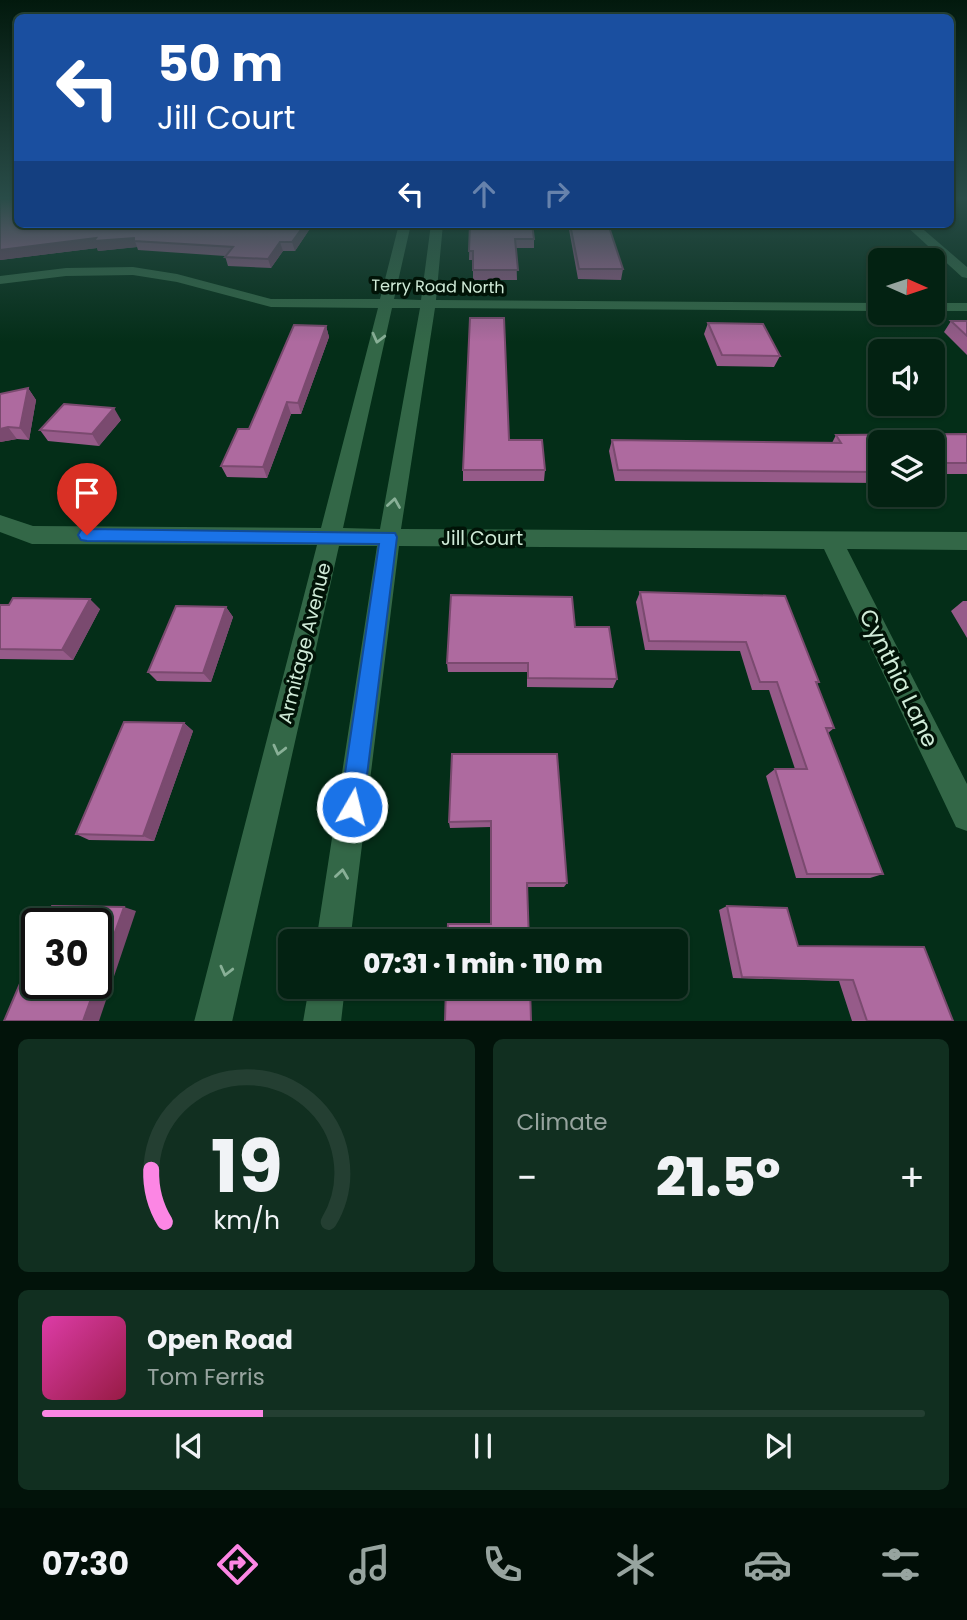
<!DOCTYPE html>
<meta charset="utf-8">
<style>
:root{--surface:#032212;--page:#112f20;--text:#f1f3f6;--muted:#97a49f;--line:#243f32;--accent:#fc86e4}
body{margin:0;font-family:Poppins,sans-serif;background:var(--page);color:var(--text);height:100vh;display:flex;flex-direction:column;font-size:26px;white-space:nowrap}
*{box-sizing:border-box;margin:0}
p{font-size:23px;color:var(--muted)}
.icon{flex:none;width:38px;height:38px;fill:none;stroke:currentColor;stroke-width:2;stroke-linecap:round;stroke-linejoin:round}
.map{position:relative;height:1021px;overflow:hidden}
.panel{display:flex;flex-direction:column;gap:18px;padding:18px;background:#02130a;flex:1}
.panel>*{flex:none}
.banner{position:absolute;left:14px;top:14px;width:940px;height:214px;border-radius:10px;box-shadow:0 2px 5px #0004,0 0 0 2px var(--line);background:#1a4fa0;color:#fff;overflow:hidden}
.needle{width:46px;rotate:93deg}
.tools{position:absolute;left:868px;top:248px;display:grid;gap:14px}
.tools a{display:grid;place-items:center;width:77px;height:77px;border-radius:10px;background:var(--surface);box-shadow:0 2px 5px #0004,0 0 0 2px var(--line);font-size:35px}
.speed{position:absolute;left:21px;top:908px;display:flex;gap:14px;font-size:35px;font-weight:700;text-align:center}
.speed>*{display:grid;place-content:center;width:91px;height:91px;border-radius:50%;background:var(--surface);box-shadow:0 2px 5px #0004,0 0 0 2px var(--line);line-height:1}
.speed .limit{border:4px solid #111;border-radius:10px;background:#fff;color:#111}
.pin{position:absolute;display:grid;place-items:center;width:60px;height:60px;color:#fff;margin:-72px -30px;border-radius:50% 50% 50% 0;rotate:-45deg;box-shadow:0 0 7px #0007}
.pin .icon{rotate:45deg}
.me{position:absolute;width:77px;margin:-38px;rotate:8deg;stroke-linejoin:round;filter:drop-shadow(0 0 5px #0008)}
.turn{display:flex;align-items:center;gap:24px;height:147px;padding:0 28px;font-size:32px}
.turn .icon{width:91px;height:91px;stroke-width:2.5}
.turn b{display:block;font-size:49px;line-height:60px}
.lanes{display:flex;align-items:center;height:66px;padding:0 28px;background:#0003;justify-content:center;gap:35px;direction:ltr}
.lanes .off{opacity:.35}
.big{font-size:52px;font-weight:800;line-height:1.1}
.panel .card{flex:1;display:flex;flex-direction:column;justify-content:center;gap:10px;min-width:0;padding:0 24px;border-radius:10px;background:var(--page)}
.panel .dial{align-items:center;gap:0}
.dial svg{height:182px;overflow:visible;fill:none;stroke:var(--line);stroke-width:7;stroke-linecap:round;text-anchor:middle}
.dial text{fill:var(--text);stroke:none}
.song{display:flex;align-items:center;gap:21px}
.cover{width:84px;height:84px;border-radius:10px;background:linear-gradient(135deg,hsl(320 70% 55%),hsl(340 70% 35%))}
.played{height:7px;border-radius:4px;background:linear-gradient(90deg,var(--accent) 25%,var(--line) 25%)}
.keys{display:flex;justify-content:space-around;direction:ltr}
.heat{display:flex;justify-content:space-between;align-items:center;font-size:38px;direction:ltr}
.panel .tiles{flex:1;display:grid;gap:18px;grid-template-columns:1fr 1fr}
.card:last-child{grid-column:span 2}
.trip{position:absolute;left:278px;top:929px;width:410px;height:70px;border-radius:10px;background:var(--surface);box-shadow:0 2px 5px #0004,0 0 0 2px var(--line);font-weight:800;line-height:70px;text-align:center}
.menu{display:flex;height:112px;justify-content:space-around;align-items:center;background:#010e07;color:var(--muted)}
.menu .icon{width:49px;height:49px}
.menu .current{color:var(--accent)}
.menu b{font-size:32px;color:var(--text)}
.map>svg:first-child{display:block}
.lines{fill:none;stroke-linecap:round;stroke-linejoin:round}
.minor{fill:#336747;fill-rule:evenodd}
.wall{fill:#965b89}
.shaded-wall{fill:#7a4a6f}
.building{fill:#ae6a9f;stroke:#7a4a6f;stroke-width:2}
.oneway{stroke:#89b097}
.route{fill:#1a73e8;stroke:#114b97;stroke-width:2}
.labels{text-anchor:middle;stroke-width:7;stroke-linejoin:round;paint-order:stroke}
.far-street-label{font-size:16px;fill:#d0ebd8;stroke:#011307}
.street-label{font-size:19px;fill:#d0ebd8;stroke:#011307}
.near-street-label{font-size:23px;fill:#d0ebd8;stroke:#011307}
</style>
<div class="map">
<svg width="967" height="1022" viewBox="0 0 967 1022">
<rect width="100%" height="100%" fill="#042e18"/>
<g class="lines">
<path class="minor" d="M399,224H411L394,299L421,300L431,224H443L436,300L880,303V311L435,308L401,529L967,532V550L847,549L967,784V831L956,827L824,549L399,546L350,942H316L377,546H339L232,1022H194L317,545L32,544L0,532V515L33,526L321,528L378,308L271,307L177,282L133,275L66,276L0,284V276L66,268L133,267L177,274L271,299H380ZM392,308H420L380,529L343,528Z
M904,224H917L967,267V278L962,277Z
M933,303H967V311H933Z
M309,987H345L341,1022H303Z"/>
</g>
<path class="wall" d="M0,199L313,224L295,251H283L271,268L228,266L225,256L138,250L137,247L98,251L97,248L0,260Z
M470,224L534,239V248H516L517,280H473V260H469Z
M568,224H608L623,269L621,280L578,279Z
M951,321H967V355L944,332Z
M708,323L780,356L774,367L717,366L704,334Z
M326,326L329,337L301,414H291L267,478L227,477L221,466Z
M28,388L36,400L29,440L17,439L0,442Z
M121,420L99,446L48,441L40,430Z
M967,434V474H933V443H880V483L615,481L609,451L612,440L832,443L836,435Z
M509,440L545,470L544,481H463V470Z
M640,592L785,596L819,682L817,684L834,728L828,733L883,874L870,878H796L766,776L775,769H795L769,690H752L740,651L645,650L636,602Z
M963,601H967V638L951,611Z
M0,605L100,609L73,660L0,659Z
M226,607L233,617L211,682L157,681L148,672Z
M575,627L617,679L613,688L527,687V672H448L447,663Z
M184,723L193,731L154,841L89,840L76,834Z
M452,754L567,883L564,887H527L491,924V827L450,828L449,822Z
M727,906L798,946L953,1021H852L839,981L733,978L719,910Z"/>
<path class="shaded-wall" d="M305,224H313L295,251L292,242Z
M96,238H134L137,247L98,251L97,248L0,260V250Z
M280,242L283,251L271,268L268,259Z
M326,326L329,337L301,414L298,403Z
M28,388L36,400L29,440L20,428Z
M287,402L291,414L267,478L263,467Z
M114,408L121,420L99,446L92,434Z
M8,427L17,439L0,442V429Z
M90,599L100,609L73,660L62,650Z
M226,607L233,617L211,682L203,673Z
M184,723L193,731L154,841L143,836Z
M124,907L136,911L99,1021H83Z"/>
<path class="building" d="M0,199H18V224H305L292,242H280L268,259L225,257L233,247L134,241V238L94,241L96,238L0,250Z
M470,224H532L534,239H515L518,270H473V251H469Z
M570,224H608L623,269H579Z
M470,318H504L509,440H542L545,470H463Z
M951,321H967V336Z
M708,323L763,324L780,356L722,355Z
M294,325L326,326L298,403L287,402L263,467L221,466L238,429H249Z
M28,388L20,428L8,427L0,429V394Z
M64,404L114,408L92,434L40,430Z
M967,434V463H933V443H880V472L618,470L612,440L841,443L836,435Z
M640,592L785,596L819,682H816L834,728H826L883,874H807L775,769H807L777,682H760L746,642L649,641Z
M451,595L572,597L575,627H609L617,679L528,678V663H447Z
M13,598L90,599L62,650L0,649V605H9Z
M176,606L226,607L203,673L148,672Z
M124,722L184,723L143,836L76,834Z
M452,754H557L567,883H527L529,942H447L448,924H491V821L449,822Z
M52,906L124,907L83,1021H4L37,944V984H96V924H45Z
M727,906L787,908L798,946L924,947L953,1021H867L853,980L742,977Z
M446,987H530L531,1021H445Z"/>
<defs><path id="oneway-chevron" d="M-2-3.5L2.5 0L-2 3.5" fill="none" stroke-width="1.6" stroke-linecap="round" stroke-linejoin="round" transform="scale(1.75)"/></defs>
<g class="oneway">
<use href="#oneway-chevron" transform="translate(378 338) rotate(104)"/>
<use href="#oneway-chevron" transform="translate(394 503) rotate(-81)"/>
<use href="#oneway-chevron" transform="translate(279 750) rotate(104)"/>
<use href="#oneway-chevron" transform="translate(342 874) rotate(-82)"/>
<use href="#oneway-chevron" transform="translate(226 971) rotate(104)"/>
</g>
<linearGradient id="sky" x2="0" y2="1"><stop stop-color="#02190d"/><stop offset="0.58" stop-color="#294c48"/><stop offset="1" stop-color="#294c48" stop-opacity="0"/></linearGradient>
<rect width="967" height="342" fill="url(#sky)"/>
<path class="route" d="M87,529L395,533L397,537L363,807L360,815L352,818L343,815L340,807L379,544L87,541L81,540L78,535L81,530Z"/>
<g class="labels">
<g class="far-street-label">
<text transform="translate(438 286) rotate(1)" y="6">Terry Road North</text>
</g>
<g class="street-label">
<text x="482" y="545">Jill Court</text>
<text transform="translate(304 643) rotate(-76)" y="7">Armitage Avenue</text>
</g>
<g class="near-street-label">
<text transform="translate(899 678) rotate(64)" y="8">Cynthia Lane</text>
</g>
</g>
</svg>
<div class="tools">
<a><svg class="needle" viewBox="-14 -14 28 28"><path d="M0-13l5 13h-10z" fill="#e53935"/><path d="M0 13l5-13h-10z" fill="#97a49f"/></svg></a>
<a><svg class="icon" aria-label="sound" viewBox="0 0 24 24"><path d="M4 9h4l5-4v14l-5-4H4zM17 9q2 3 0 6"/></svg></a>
<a><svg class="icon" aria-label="layers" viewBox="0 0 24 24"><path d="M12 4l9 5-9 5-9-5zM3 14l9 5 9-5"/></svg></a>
</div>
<div class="speed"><div class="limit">30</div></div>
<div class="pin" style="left:87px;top:535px;background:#d93025"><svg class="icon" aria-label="arrive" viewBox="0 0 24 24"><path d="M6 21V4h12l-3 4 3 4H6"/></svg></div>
<svg class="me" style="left:352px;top:807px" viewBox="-20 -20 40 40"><circle r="17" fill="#1a73e8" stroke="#fff" stroke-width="3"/><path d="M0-11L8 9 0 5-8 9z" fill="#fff"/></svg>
<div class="trip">07:31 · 1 min · 110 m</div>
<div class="banner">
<div class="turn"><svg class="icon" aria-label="left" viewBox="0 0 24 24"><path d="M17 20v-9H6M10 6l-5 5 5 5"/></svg><div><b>50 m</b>Jill Court</div></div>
<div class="lanes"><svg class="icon" aria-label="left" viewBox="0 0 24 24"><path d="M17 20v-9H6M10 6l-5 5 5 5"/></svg><svg class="icon off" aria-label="ahead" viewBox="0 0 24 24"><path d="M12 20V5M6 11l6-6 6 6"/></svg><svg class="icon off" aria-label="right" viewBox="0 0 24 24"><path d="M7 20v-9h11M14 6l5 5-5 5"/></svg></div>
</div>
</div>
<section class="panel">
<div class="tiles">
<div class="card dial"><svg viewBox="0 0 100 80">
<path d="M14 69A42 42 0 1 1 86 69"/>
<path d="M14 69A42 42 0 0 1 8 46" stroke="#fc86e4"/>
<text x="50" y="56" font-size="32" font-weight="700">19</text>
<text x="50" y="72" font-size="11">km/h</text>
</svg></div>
<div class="card"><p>Climate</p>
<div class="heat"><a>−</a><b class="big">21.5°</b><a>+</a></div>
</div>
<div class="card">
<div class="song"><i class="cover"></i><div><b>Open Road</b><p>Tom Ferris</p></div></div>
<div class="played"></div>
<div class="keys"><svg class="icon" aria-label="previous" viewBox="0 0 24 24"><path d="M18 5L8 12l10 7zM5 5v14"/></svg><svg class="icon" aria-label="pause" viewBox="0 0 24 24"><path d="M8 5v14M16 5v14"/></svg><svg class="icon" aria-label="next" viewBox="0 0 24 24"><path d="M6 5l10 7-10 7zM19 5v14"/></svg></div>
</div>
</div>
</section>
<nav class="menu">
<b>07:30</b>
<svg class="icon current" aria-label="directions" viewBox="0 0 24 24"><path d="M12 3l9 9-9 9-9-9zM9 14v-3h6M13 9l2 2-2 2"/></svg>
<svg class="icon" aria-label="music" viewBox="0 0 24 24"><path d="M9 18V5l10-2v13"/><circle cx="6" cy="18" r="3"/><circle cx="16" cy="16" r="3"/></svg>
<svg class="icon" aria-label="phone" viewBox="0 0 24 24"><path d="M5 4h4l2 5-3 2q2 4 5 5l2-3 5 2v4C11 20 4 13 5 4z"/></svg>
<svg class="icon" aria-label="climate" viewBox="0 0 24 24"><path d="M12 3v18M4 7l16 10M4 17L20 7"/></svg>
<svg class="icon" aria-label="car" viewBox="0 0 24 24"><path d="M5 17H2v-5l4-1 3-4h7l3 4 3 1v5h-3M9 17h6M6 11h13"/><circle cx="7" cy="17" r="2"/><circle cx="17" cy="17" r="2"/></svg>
<svg class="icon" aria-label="filters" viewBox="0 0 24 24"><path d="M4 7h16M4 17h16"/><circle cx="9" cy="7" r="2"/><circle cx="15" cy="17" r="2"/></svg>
</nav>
